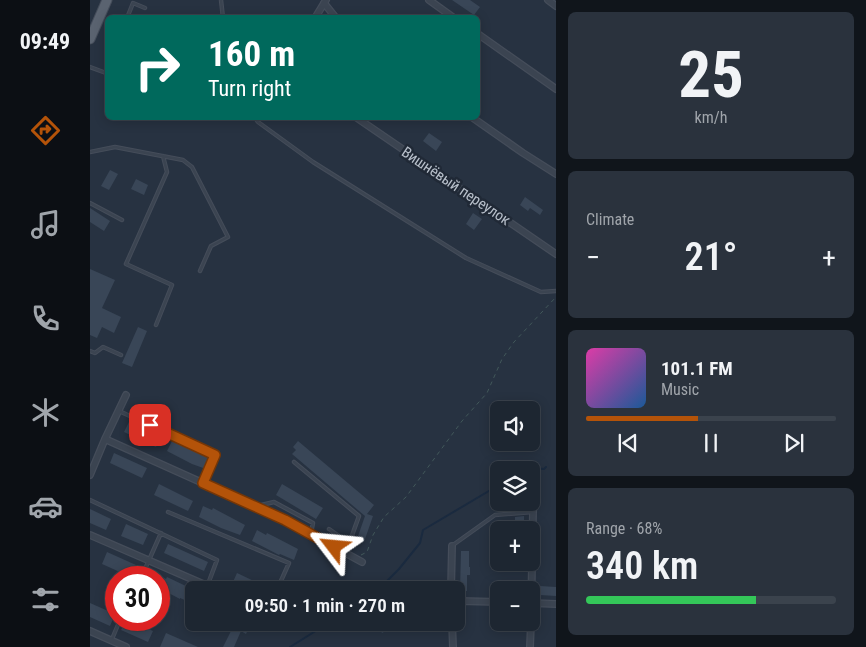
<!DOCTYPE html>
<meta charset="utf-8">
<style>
:root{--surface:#1d2631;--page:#2a323d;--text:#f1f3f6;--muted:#a0a5ab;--line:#3b434d;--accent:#b45309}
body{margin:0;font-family:"Roboto Condensed",sans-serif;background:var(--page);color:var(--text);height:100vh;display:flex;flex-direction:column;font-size:19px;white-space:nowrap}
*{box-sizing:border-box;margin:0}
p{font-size:16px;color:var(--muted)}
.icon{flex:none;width:28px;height:28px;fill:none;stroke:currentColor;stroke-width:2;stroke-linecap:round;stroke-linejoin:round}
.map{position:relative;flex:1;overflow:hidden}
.details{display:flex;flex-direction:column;gap:12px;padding:12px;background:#10151b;width:310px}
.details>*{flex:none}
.guide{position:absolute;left:15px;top:15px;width:375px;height:105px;border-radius:8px;box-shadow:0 2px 12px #0003,0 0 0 1px var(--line);background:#00695c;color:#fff;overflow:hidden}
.tools{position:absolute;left:400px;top:401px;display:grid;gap:10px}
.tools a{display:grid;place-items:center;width:50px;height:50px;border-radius:8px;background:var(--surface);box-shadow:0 2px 12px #0003,0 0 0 1px var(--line);font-size:25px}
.speed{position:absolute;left:15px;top:566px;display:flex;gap:10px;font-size:25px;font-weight:700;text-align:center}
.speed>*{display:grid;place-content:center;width:65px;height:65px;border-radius:50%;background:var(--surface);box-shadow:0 2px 12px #0003,0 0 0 1px var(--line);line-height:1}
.speed .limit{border:8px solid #d22;background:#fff;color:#111}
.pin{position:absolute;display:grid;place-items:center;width:42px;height:42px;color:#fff;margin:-21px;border-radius:10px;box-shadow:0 2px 8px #0006}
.me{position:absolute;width:55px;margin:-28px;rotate:299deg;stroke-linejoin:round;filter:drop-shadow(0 0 4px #0008)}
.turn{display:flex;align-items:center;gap:18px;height:105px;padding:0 20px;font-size:22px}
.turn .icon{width:65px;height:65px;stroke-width:2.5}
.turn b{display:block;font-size:35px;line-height:42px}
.big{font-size:38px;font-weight:600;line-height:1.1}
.details .widget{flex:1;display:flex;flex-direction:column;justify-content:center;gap:8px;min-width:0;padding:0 18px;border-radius:8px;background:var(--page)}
.details .dial{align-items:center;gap:0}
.dial b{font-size:65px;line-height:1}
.song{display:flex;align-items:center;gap:15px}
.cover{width:60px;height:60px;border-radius:8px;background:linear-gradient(135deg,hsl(320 70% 55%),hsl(210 70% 35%))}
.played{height:5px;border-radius:2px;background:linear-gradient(90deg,var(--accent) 45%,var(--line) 45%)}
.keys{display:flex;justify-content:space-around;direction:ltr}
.heat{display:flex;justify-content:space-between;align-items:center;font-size:28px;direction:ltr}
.charge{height:8px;border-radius:4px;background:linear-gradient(90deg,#34c759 68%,var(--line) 0)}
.trip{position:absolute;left:95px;top:581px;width:280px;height:50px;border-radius:8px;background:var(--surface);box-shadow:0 2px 12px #0003,0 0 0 1px var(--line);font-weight:600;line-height:50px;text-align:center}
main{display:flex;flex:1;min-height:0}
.menu{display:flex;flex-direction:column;width:90px;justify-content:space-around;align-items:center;background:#0c0f14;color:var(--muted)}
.menu .icon{width:35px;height:35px}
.menu .active{color:var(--accent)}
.menu b{font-size:22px;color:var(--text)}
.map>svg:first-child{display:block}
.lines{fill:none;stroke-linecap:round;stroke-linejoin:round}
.stream{stroke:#1a2a3f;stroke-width:2}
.building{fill:#394657}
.service-casing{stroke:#454d5a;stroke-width:4.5}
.minor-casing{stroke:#454d5a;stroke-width:8}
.primary-casing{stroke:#454d5a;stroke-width:11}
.path{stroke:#42585a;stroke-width:1;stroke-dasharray:4 4;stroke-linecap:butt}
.service{stroke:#3b4451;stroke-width:2.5}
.minor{stroke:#3b4451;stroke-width:5.5}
.primary{stroke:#5a6370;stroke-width:9}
.route-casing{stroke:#753606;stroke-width:12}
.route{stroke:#b45309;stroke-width:9}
.labels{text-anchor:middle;stroke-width:5;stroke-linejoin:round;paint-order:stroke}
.street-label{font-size:15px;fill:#b8c0cb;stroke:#202936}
</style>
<main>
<nav class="menu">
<b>09:49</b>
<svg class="icon active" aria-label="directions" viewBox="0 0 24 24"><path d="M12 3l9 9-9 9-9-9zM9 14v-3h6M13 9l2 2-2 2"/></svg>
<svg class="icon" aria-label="music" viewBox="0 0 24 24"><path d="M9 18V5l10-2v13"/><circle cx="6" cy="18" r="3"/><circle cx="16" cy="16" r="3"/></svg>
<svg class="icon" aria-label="phone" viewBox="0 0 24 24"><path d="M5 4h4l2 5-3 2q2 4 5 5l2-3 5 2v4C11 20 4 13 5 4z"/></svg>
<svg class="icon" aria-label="climate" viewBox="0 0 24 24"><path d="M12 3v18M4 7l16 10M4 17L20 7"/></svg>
<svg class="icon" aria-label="car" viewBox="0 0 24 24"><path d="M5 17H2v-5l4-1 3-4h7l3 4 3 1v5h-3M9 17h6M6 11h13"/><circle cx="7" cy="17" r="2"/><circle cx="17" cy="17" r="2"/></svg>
<svg class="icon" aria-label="filters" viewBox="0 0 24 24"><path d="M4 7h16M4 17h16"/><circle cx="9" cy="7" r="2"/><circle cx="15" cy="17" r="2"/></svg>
</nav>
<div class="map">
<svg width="466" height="647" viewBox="0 0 466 647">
<rect width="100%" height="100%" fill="#273241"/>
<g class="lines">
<path class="stream" d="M437,470L442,468L454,469L456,467
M288,590L309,569L330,543L333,530L409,485
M200,647L240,622"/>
</g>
<path class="building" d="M362,0H380L390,7L384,15Z
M339,133L352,142L346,151L333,141Z
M20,170L28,174L19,190L11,186Z
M46,179L58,185L54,195L41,189Z
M435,197L453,210L450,215L440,208L438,211L430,205Z
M0,208L20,221L14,231L0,222Z
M383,213L392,219L384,230L376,224Z
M0,269L25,280L12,308L31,317L24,333L12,327L7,338L0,335Z
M48,327L57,331L42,367L32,363Z
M39,422L71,437L66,447L34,432Z
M82,441L95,446V445L120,458L116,469L102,464L77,451Z
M208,441L284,505L277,514L283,516L274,542L267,539L275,516L202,454L206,450L203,447Z
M24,453L57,468L52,478L20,463Z
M69,484L103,501L98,511L64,495Z
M192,484L233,508L226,519L186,495Z
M113,506L122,510L123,508L155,525L150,535L131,528L109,517Z
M0,509L21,519L16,530L0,523Z
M434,516V530H425V517Z
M36,524L58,534L53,545L31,536Z
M167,530L176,535L177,533L183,536L208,549L204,560L190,554L189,555L162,541Z
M78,544L118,562L114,571L74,553Z
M371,551H379V567H380V575H377V591H370Z
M17,552L46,565L41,577L12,564Z
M147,573L183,590H155L142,584Z
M69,575L76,579L77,577L100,588V589L104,591V604L90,598V599L69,588Z
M408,582L428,583V590H407Z
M340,583L352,584V590H322V585H340Z
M450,586L466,587V596L450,595Z
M0,603L25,614L20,626L0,617Z
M36,620H39L63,631L58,642L31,630Z
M287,622H312L292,633Z
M155,623L160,625L156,634L151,631L144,647H133L144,625L152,629Z
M76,633L108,647H70Z"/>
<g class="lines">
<g class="service-casing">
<path id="service" d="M131,0L133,18
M37,18L43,3L55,8
M0,67L16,73L18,70
M165,118L168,122L223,162L376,258L451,292L466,291
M0,152L25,147L93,160L102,167L138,237L121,246L110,271
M0,203L32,220
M66,325L82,285L36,264L77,172L73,156
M0,351L5,353L13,347L31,355
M29,411L125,455L113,483
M204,462L269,516L256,552
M0,500L127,560L118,584
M167,506L184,502L223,523L221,533
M78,512L199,563L190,583L189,590
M239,529L259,543
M363,545L405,515L443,512
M51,578L71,533
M22,639L30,620"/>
</g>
<g class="minor-casing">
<path id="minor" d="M339,0L364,18
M458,0L466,6
M234,3L246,18
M225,18L236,0
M388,34L466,89
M267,118L466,254
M383,118L433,153L466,174
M15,439L195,520L272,562
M0,475L15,439L36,395
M0,535L127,590
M361,590L362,546
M366,603L370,601L409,602
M441,603L466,604
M441,618L443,512L446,482
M362,622L363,647
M275,623V622
M0,631L36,647
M440,647L441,622"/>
</g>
<g class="primary-casing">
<path id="primary" d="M0,39L17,0"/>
</g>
<path class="path" d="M271,555L277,552L283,535L294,517L316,497L372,421L397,393L412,359L424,342L466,297"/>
<use href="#service" class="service"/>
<use href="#minor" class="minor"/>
<use href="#primary" class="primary"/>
</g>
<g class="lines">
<g class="route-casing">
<path id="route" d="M60,425L125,455L113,483L195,520L244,547"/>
</g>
<use href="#route" class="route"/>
</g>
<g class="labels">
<g class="street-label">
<text transform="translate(366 186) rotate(34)" y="5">Вишнёвый переулок</text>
</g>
</g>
</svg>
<div class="tools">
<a><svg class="icon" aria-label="sound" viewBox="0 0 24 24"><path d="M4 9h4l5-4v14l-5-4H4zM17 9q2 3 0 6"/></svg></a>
<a><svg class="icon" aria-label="layers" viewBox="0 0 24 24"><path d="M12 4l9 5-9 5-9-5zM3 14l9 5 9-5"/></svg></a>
<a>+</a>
<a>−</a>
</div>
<div class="speed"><div class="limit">30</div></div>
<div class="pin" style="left:60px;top:425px;background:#d93025"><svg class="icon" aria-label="arrive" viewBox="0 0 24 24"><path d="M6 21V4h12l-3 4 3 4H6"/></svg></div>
<svg class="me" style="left:244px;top:547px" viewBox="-20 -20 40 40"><path d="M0-17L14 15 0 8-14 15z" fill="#b45309" stroke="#fff" stroke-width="4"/></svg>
<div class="trip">09:50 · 1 min · 270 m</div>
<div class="guide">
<div class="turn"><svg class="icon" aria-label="right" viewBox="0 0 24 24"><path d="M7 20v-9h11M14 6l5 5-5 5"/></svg><div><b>160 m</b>Turn right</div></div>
</div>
</div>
<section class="details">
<div class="widget dial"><b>25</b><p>km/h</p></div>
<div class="widget"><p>Climate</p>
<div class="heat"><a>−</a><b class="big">21°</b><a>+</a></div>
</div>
<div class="widget">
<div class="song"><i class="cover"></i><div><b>101.1 FM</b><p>Music</p></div></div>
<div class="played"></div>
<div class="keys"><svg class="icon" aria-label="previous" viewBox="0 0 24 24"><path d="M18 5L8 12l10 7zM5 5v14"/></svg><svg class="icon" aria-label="pause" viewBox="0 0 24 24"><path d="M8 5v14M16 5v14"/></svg><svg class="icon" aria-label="next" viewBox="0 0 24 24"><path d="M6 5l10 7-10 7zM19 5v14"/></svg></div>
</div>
<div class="widget"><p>Range · 68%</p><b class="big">340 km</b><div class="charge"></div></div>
</section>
</main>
